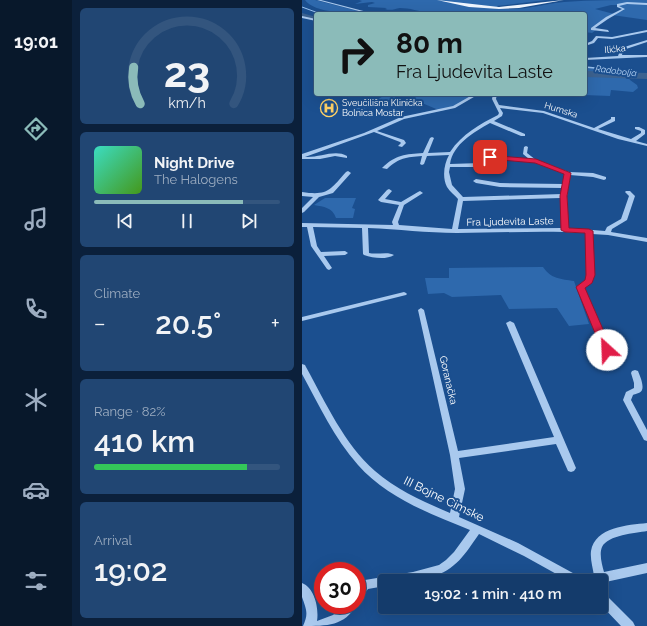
<!DOCTYPE html>
<meta charset="utf-8">
<style>
:root{--surface:#143b6b;--page:#214673;--text:#f1f3f6;--muted:#9dadc1;--line:#33557e;--accent:#8bbbb9}
body{margin:0;font-family:Raleway,sans-serif;background:var(--page);color:var(--text);height:100vh;display:flex;flex-direction:column;font-size:15px;white-space:nowrap}
*{box-sizing:border-box;margin:0}
p{font-size:13px;color:var(--muted)}
.icon{flex:none;width:22px;height:22px;fill:none;stroke:currentColor;stroke-width:2;stroke-linecap:round;stroke-linejoin:round}
.map{position:relative;flex:1;overflow:hidden}
.drawer{display:flex;flex-direction:column;gap:8px;padding:8px;background:#0b203b;width:230px}
.drawer>*{flex:none}
.top-card{position:absolute;left:12px;top:12px;width:273px;height:84px;border-radius:4px;box-shadow:0 4px 16px #0002,0 0 0 1px var(--line);background:#8bbbb9;color:#111;overflow:hidden}
.speed{position:absolute;left:12px;top:562px;display:flex;gap:8px;font-size:20px;font-weight:700;text-align:center}
.speed>*{display:grid;place-content:center;width:52px;height:52px;border-radius:50%;background:var(--surface);box-shadow:0 4px 16px #0002,0 0 0 1px var(--line);line-height:1}
.speed .limit{border:6px solid #d22;background:#fff;color:#111}
.pin{position:absolute;display:grid;place-items:center;width:34px;height:34px;color:#fff;margin:-17px;border-radius:8px;box-shadow:0 2px 6px #0006}
.me{position:absolute;width:44px;margin:-22px;rotate:335deg;stroke-linejoin:round;filter:drop-shadow(0 0 3px #0008)}
.turn{display:flex;align-items:center;gap:14px;height:84px;padding:0 16px;font-size:18px}
.turn .icon{width:52px;height:52px;stroke-width:2.5}
.turn b{display:block;font-size:28px;line-height:34px}
.big{font-size:30px;font-weight:600;line-height:1.1}
.drawer .card{flex:1;display:flex;flex-direction:column;justify-content:center;gap:6px;min-width:0;padding:0 14px;border-radius:6px;background:var(--page)}
.drawer .dial{align-items:center;gap:0}
.dial svg{height:104px;overflow:visible;fill:none;stroke:var(--line);stroke-width:7;stroke-linecap:round;text-anchor:middle}
.dial text{fill:var(--text);stroke:none}
.song{display:flex;align-items:center;gap:12px}
.cover{width:48px;height:48px;border-radius:6px;background:linear-gradient(135deg,hsl(170 70% 55%),hsl(100 70% 35%))}
.played{height:4px;border-radius:2px;background:linear-gradient(90deg,var(--accent) 80%,var(--line) 80%)}
.keys{display:flex;justify-content:space-around;direction:ltr}
.heat{display:flex;justify-content:space-between;align-items:center;font-size:22px;direction:ltr}
.charge{height:6px;border-radius:3px;background:linear-gradient(90deg,#34c759 82%,var(--line) 0)}
.trip{position:absolute;left:76px;top:574px;width:230px;height:40px;border-radius:4px;background:var(--surface);box-shadow:0 4px 16px #0002,0 0 0 1px var(--line);font-weight:600;line-height:40px;text-align:center}
main{display:flex;flex:1;min-height:0}
.menu{display:flex;flex-direction:column;width:72px;justify-content:space-around;align-items:center;background:#08182b;color:var(--muted)}
.menu .icon{width:28px;height:28px}
.menu .on{color:var(--accent)}
.menu b{font-size:18px;color:var(--text)}
.map>svg:first-child{display:block}
.green{fill:#2e69ad;fill-rule:evenodd}
.lines{fill:none;stroke-linecap:round;stroke-linejoin:round}
.stream-far1{stroke:#9cc4f0;stroke-width:1}
.stream{stroke:#9cc4f0;stroke-width:1.5}
.river{fill:#3c6290;fill-rule:evenodd}
.minor{fill:#a9c9ee;fill-rule:evenodd}
.major{fill:#f0f6ff;fill-rule:evenodd}
.route{fill:#e11d48;stroke:#92132f}
.labels{text-anchor:middle;stroke-width:4;stroke-linejoin:round;paint-order:stroke}
.far-street-label{font-size:9px;fill:#fff;stroke:#1b4f8f}
.far-water-label{font-size:9px;font-style:italic;fill:#b5d3f5;stroke:#1b4f8f}
.far-poi-label{font-size:9px;fill:#fff;stroke:#1b4f8f;text-anchor:start}
.street-label{font-size:10px;fill:#fff;stroke:#1b4f8f}
.near-street-label{font-size:12px;fill:#fff;stroke:#1b4f8f}
</style>
<main>
<nav class="menu">
<b>19:01</b>
<svg class="icon on" aria-label="directions" viewBox="0 0 24 24"><path d="M12 3l9 9-9 9-9-9zM9 14v-3h6M13 9l2 2-2 2"/></svg>
<svg class="icon" aria-label="music" viewBox="0 0 24 24"><path d="M9 18V5l10-2v13"/><circle cx="6" cy="18" r="3"/><circle cx="16" cy="16" r="3"/></svg>
<svg class="icon" aria-label="phone" viewBox="0 0 24 24"><path d="M5 4h4l2 5-3 2q2 4 5 5l2-3 5 2v4C11 20 4 13 5 4z"/></svg>
<svg class="icon" aria-label="climate" viewBox="0 0 24 24"><path d="M12 3v18M4 7l16 10M4 17L20 7"/></svg>
<svg class="icon" aria-label="car" viewBox="0 0 24 24"><path d="M5 17H2v-5l4-1 3-4h7l3 4 3 1v5h-3M9 17h6M6 11h13"/><circle cx="7" cy="17" r="2"/><circle cx="17" cy="17" r="2"/></svg>
<svg class="icon" aria-label="filters" viewBox="0 0 24 24"><path d="M4 7h16M4 17h16"/><circle cx="9" cy="7" r="2"/><circle cx="15" cy="17" r="2"/></svg>
</nav>
<section class="drawer">
<div class="card dial"><svg viewBox="0 0 100 80">
<path d="M14 69A42 42 0 1 1 86 69"/>
<path d="M14 69A42 42 0 0 1 9 41" stroke="#8bbbb9"/>
<text x="50" y="56" font-size="32" font-weight="700">23</text>
<text x="50" y="72" font-size="11">km/h</text>
</svg></div>
<div class="card">
<div class="song"><i class="cover"></i><div><b>Night Drive</b><p>The Halogens</p></div></div>
<div class="played"></div>
<div class="keys"><svg class="icon" aria-label="previous" viewBox="0 0 24 24"><path d="M18 5L8 12l10 7zM5 5v14"/></svg><svg class="icon" aria-label="pause" viewBox="0 0 24 24"><path d="M8 5v14M16 5v14"/></svg><svg class="icon" aria-label="next" viewBox="0 0 24 24"><path d="M6 5l10 7-10 7zM19 5v14"/></svg></div>
</div>
<div class="card"><p>Climate</p>
<div class="heat"><a>−</a><b class="big">20.5°</b><a>+</a></div>
</div>
<div class="card"><p>Range · 82%</p><b class="big">410 km</b><div class="charge"></div></div>
<div class="card"><p>Arrival</p><b class="big">19:02</b></div>
</section>
<div class="map">
<svg width="345" height="626" viewBox="0 0 345 626">
<rect width="100%" height="100%" fill="#1b4f8f"/>
<path class="green" d="M3,0H13L68,14C51,14 11,13 3,0Z
M57,0H245L195,6L196,8C219,12 239,4 262,2C290,0 317,0 345,0V20L310,15L291,29L294,30L290,33L283,32V14H127C118,11 107,8 98,8C92,9 89,11 83,9L85,8L66,7V5L73,3L70,2L53,4L60,1ZM309,5H316L322,10L312,14L293,9Z
M283,67L324,71L345,75V78L326,77L328,80L335,85L336,88L331,92L309,90L308,96L282,95L280,94H283Z
M85,94H175L152,107L139,111L101,95L44,115L40,114L69,103Z
M23,198H54L50,208L53,209L51,218H34C30,207 22,207 12,205Z
M241,267C249,279 259,279 272,281L287,324L267,326L255,308L207,309L199,295L150,297L142,293L126,294L123,278H147V268Z"/>
<g class="lines">
<path class="stream-far1" d="M0,7L19,14"/>
<path class="stream" d="M283,67L324,71L345,76"/>
<path class="river" d="M0,13L14,17V21L0,17Z
M283,71L345,73V79L283,77Z"/>
<path class="minor" d="M15,0H19L73,14H68Z
M325,2L345,3V5L325,4L317,6L323,9L306,19L293,28L306,30L307,32L289,30V28L304,17L320,9L315,7V4Z
M0,16L14,19V21L0,18Z
M345,30V32L310,39L296,38L292,43L283,46V44L290,41L294,36L310,37Z
M345,40V42L321,50L320,55H345V57L283,60V58L316,56L319,48Z
M172,94H177L153,108L102,119L75,131L102,140L104,143L100,147L96,146L99,143L98,142L72,132L3,157C17,158 33,149 45,156V158L33,156L18,159H0V154L62,133L99,117L151,106Z
M191,94H195L194,99L197,105L242,111L292,128L309,119V117H313V121L296,129L329,139L339,133V131L333,129V127H337L343,130V134L334,141L345,144V146L316,139L241,113L198,108L201,113L200,116L192,121L223,134V136H219L188,123C172,132 151,144 148,164L179,163L182,165L179,167H148L147,172L150,185L161,197L260,194L261,188L198,187L174,183L171,181L174,179L198,183L261,184L263,174L233,162L188,158L186,157L188,156L227,159L221,154L222,147L224,146L226,147L225,153L234,160L267,172L291,173L304,177V179L302,180L291,177L268,175L265,196L266,228L303,231L305,227L319,219L327,196L323,192L324,191H328L333,196L325,220L310,229L309,232L345,238V242L306,235L290,234L291,275L289,282L282,288L309,350L308,352H302L301,350L275,287L284,280V233C241,230 198,233 155,233C125,233 96,229 66,228L67,253C75,255 86,251 92,255C84,260 71,258 62,255L61,254L60,228L11,227L15,246L19,252L43,251L46,253L43,255L22,256L30,268L27,270L25,269L9,246L5,227H0V223L91,225L90,222L97,205L79,202L76,200L85,190L87,189L90,191L83,199L99,202L116,192L118,191L121,193L102,205L96,222L97,225L150,229L156,199C153,195 148,192 145,187C140,177 142,164 147,155L125,156L122,164L120,165L118,164L120,156C104,157 97,158 85,169L80,168C93,155 104,154 121,153L128,138L130,137L132,138L126,153L148,152C160,134 178,124 196,115L197,113L190,99ZM259,198L260,228L156,229L161,201Z
M46,171L49,173L31,193L17,197L2,212L0,213V208L11,197L0,196V192C26,196 28,190 44,172Z
M102,292L104,293L105,294L104,295L0,321V317Z
M119,308L122,310L156,451L252,437L204,323L208,321L212,323L274,468L272,471L269,472L266,471L254,444L157,458L163,489L157,517L216,543L280,578L281,581H267L222,556L177,534C163,554 154,570 129,577C125,579 119,581 114,581C104,582 93,581 83,581V586L66,589L59,598L55,599V586L59,582L63,580L111,572L137,565L144,560L152,552L168,530C129,514 85,498 56,465C32,438 17,405 0,374V364L3,365L4,367C24,403 42,444 73,471C95,490 122,502 148,513L153,489L148,455L116,310Z
M333,370L336,371C338,376 342,385 340,390C339,393 333,394 331,395L329,400L345,430V441L342,440L321,400L324,392L332,388V383L329,373L330,371Z
M345,523V531C333,533 306,535 300,547C297,554 300,565 302,572L345,563V573L299,583V581H289L292,576C291,568 288,559 289,551C293,527 326,525 345,523Z
M0,583C13,588 17,609 15,621L31,615L43,605H54C43,626 25,626 1,626C7,613 4,609 0,597C0,593 0,587 0,583Z
M299,593L303,594L331,622L333,626H319L299,605Z"/>
<path class="major" d="M135,0L197,7L262,0L217,8L197,9L167,7Z"/>
</g>
<path class="route" d="M185,155L234,159L269,173L265,196L267,228L287,229L291,231L293,275L290,283L283,288L310,350L309,353H302L300,350L274,287L283,280L284,275L283,233L263,232L259,230L258,196L262,174L233,163L188,159L185,158Z"/>
<defs>
<g id="hospital-ring" transform="scale(0.9)"><circle r="9.5" fill="#1b4f8f" stroke="#ffd166" stroke-width="1.5"/><path d="M-5-5h3v3.5h4V-5h3V5h-3V1.5h-4V5h-3Z" fill="#ffd166"/></g>
</defs>
<g fill-rule="evenodd">
<use href="#hospital-ring" x="27" y="108"/>
</g>
<g class="labels">
<g class="far-street-label">
<text transform="translate(313 49) rotate(-6)" y="3">Ilićka</text>
<text transform="translate(259 110) rotate(17)" y="3">Humska</text>
</g>
<g class="far-water-label">
<text transform="translate(314 71) rotate(7)" y="3">Radobolja</text>
</g>
<g class="far-poi-label">
<text x="40" y="106">Sveučilišna Klinička<tspan x="40" dy="10">Bolnica Mostar</tspan></text>
</g>
<g class="street-label">
<text transform="translate(208 221) rotate(-1)" y="4">Fra Ljudevita Laste</text>
<text transform="translate(147 380) rotate(77)" y="4">Goranačka</text>
</g>
<g class="near-street-label">
<text transform="translate(142 499) rotate(26)" y="4">III Bojne Cimske</text>
</g>
</g>
</svg>
<div class="speed"><div class="limit">30</div></div>
<div class="pin" style="left:188px;top:157px;background:#d93025"><svg class="icon" aria-label="arrive" viewBox="0 0 24 24"><path d="M6 21V4h12l-3 4 3 4H6"/></svg></div>
<svg class="me" style="left:305px;top:350px" viewBox="-20 -20 40 40"><circle r="19" fill="#fff"/><path d="M0-13L10 11 0 6-10 11z" fill="#e11d48"/></svg>
<div class="trip">19:02 · 1 min · 410 m</div>
<div class="top-card">
<div class="turn"><svg class="icon" aria-label="right" viewBox="0 0 24 24"><path d="M7 20v-9h11M14 6l5 5-5 5"/></svg><div><b>80 m</b>Fra Ljudevita Laste</div></div>
</div>
</div>
</main>
